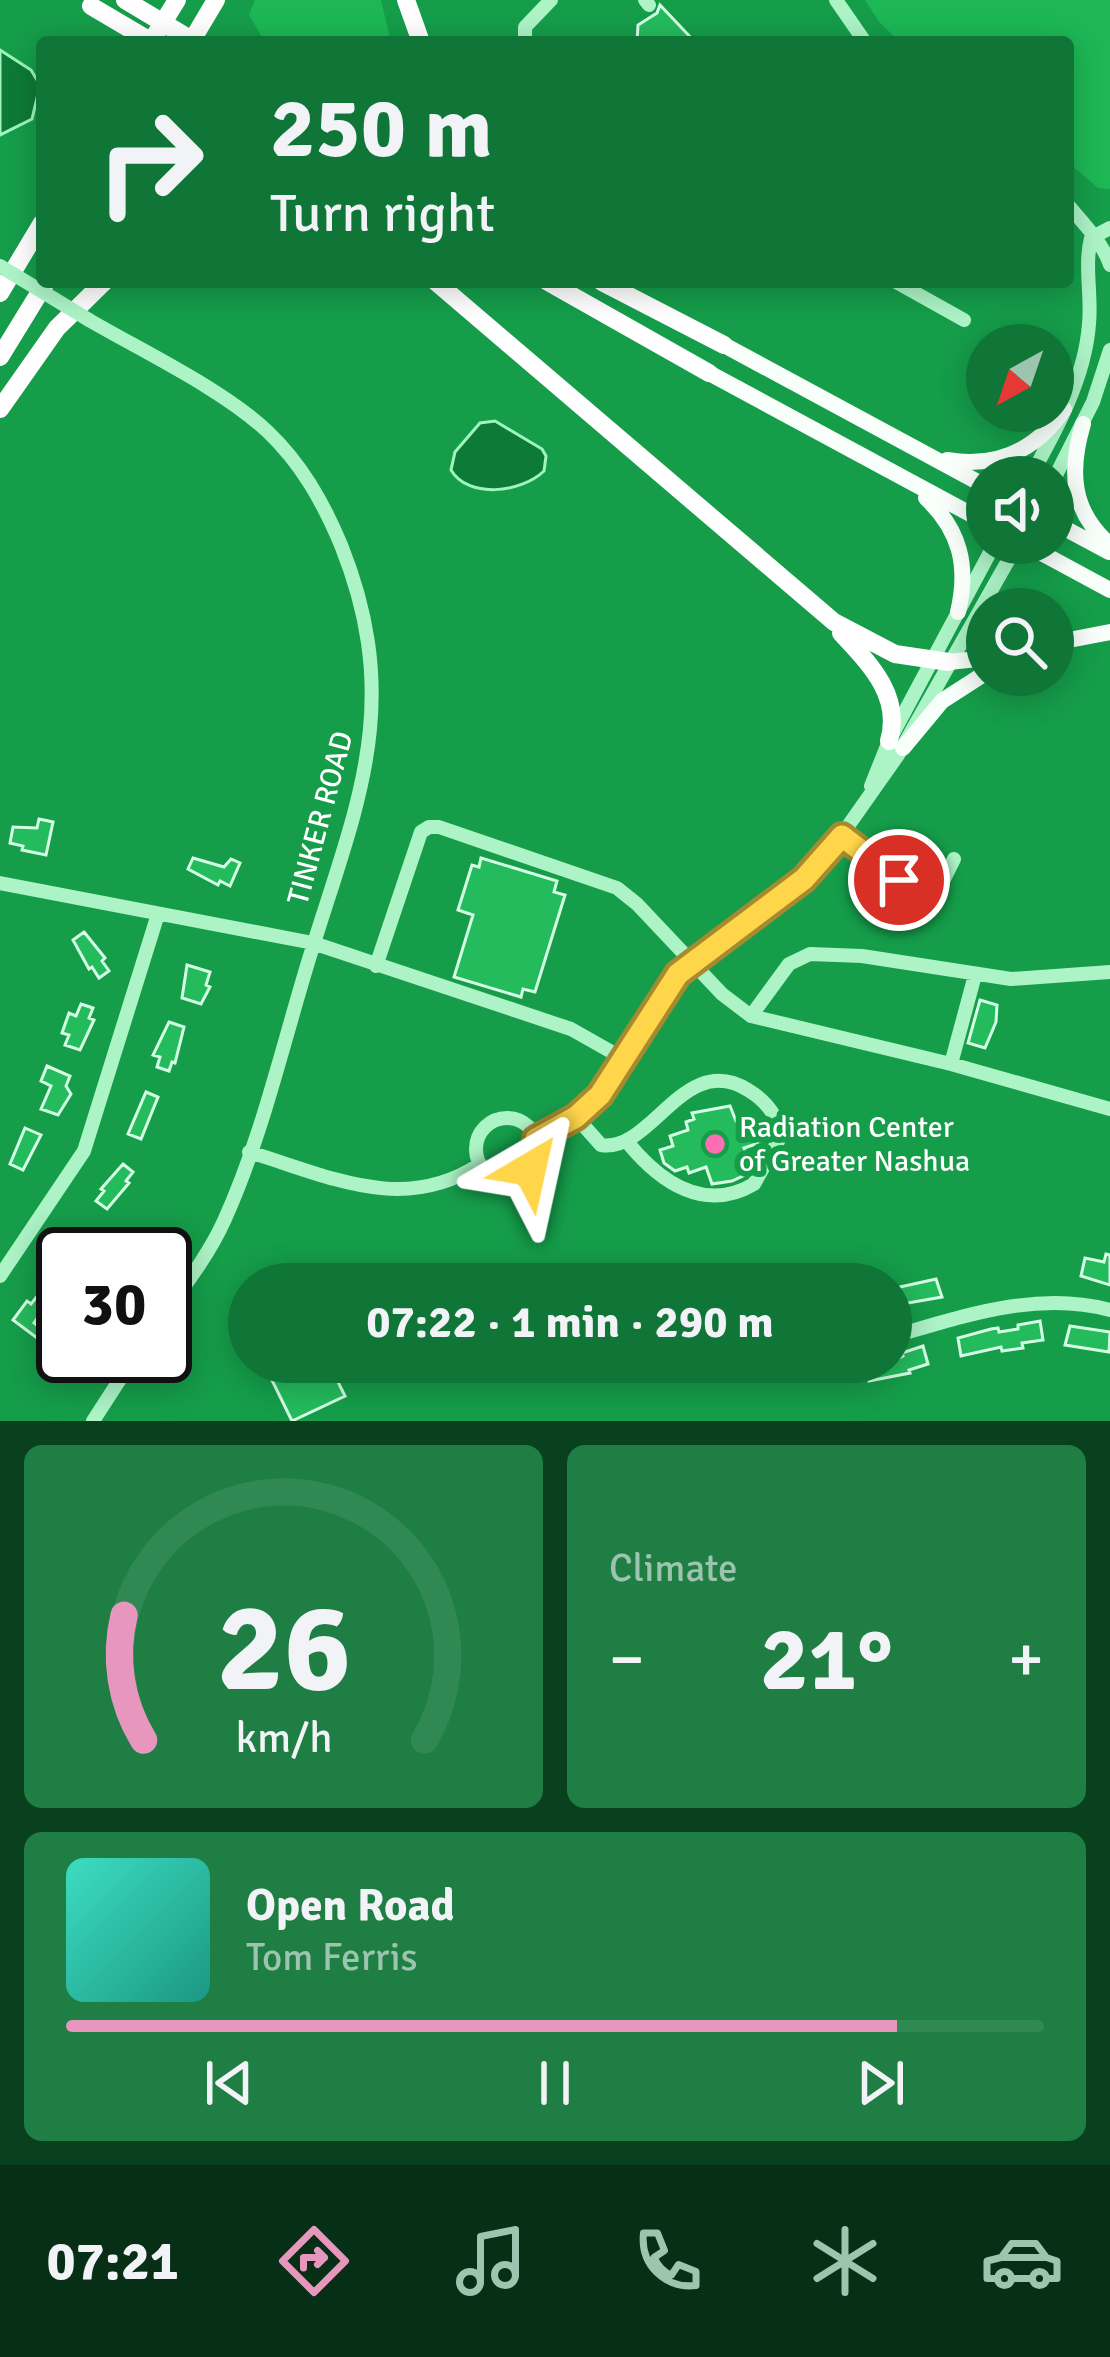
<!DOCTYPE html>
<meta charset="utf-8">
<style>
:root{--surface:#107638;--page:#1e7e43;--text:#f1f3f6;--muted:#9cc4ae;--line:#308853;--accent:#e797bd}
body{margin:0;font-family:Signika,sans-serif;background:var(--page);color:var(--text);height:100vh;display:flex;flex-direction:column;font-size:45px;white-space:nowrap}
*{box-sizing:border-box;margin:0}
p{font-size:39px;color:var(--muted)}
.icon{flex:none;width:66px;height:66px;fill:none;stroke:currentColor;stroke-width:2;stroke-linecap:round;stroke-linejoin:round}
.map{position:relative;height:1421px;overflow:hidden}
.details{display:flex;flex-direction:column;gap:24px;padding:24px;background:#09411f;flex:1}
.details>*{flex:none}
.hud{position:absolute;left:36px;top:36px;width:1038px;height:252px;border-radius:12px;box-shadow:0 6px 30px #0003;background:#107638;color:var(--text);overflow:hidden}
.needle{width:78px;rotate:220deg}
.fabs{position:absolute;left:966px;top:324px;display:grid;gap:24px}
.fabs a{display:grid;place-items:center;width:108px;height:108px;border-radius:50%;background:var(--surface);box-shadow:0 6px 30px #0003;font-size:60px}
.speed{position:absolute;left:36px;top:1227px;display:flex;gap:24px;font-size:60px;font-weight:700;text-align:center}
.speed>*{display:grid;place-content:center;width:156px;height:156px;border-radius:50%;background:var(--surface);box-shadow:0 6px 30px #0003;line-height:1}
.speed .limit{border:6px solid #111;border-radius:18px;background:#fff;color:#111}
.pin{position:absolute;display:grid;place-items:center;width:102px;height:102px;color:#fff;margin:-51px;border:6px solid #fff;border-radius:50%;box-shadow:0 3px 12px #0007}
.me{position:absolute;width:132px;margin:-66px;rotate:36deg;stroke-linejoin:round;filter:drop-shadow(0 0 9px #0008)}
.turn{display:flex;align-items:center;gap:42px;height:252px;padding:0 36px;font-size:54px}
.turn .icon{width:156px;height:156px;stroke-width:2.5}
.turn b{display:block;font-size:84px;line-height:102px}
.big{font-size:90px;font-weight:800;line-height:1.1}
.details .tile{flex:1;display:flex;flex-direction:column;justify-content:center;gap:18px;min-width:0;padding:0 42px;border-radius:18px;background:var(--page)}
.details .dial{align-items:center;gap:0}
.dial svg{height:312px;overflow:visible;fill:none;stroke:var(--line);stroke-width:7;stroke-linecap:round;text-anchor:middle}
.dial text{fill:var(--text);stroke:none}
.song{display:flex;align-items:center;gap:36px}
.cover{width:144px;height:144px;border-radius:18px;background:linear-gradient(135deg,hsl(170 70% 55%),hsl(170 70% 35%))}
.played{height:12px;border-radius:6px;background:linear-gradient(90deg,var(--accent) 85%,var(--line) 85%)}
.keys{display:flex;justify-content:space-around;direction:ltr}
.heat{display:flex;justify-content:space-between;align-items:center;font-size:66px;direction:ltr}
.details .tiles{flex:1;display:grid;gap:24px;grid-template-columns:1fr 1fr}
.tile:last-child{grid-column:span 2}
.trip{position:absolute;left:228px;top:1263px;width:684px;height:120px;border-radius:60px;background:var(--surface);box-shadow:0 6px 30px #0003;font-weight:800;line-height:120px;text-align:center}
.dock{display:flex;height:192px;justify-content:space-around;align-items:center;background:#062f16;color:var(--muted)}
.dock .icon{width:84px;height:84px}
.dock .on{color:var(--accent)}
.dock b{font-size:54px;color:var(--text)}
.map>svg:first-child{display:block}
.green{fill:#1db756}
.water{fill:#0d7a38;stroke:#9ef6be;stroke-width:3}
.building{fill:#24bb5d;stroke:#d4fde3;stroke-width:3}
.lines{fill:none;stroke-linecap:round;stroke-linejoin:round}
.minor{stroke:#acf3c6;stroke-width:14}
.major{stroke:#f8fffb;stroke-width:16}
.highway{stroke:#fff;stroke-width:18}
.minor-bridge{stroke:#acf3c6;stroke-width:14}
.highway-bridge{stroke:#fff;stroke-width:18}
.route-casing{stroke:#a68a30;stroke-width:30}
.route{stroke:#ffd54a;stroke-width:21}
.poi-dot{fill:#ff6eb2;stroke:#159d4a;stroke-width:4.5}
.labels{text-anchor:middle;stroke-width:12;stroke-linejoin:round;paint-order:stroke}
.street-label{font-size:30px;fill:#fff;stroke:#159d4a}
.poi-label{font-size:30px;fill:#fff;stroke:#159d4a;text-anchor:start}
</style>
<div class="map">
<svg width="1110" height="1421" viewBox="0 0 1110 1421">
<rect width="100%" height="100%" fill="#159d4a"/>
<path class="green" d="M255,0H381L391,42H265L249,15Z
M865,0H1110V189L1098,188L1068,162V42H900L879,22Z"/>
<path class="water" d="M0,50L31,70L40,85L32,119L0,135Z
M495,421L542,449L546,456L544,471C521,493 468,499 451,470L455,452L480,423Z"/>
<path class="building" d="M660,5L695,42H637L638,25L657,13Z
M39,819L53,822L46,855L22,850L23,846L10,843L13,827L37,828Z
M193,858L224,867L231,859L240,863L230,886L220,881L218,885L188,869Z
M481,858L557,881L554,892L565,895L535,992L523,989L521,997L454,977L473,915L458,910L472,865L479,867Z
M84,932L105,958L102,961L109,971L99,978L92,967L89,969L73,940Z
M187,965L210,972L206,985L210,987L201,1004L182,998Z
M980,1000L997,1005L996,1022L985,1048L968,1043Z
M81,1004L93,1008L89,1018L94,1020L80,1050L65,1045L69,1035L62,1033L69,1013L76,1016Z
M169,1022L184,1027L175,1063L172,1062L169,1071L157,1067L160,1057L153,1055Z
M47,1066L70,1076L66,1086L71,1094L58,1115L41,1109L51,1086L41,1081Z
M146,1092L158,1097L141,1139L128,1134Z
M730,1106L736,1121L753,1116L762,1142L744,1148L751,1167L747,1174L732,1181L712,1184L706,1167L689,1173L687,1167L675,1171L664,1163L660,1150L673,1146L670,1136L688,1130L686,1122L694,1119L692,1113Z
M25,1128L41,1135L23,1170L10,1164Z
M123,1164L133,1172L126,1181L129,1183L107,1209L96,1201L104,1191L101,1189Z
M1106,1254L1110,1255V1285L1081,1276L1085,1258L1104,1262Z
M936,1279L942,1297L891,1306V1289Z
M39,1294L49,1301L34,1323L43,1330L37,1338L13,1320L27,1301L31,1304Z
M1040,1321L1043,1340L1022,1343L1023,1348L1002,1351L1001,1347L961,1356L958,1338L991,1329L998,1328L999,1332L1018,1329V1325Z
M1070,1326L1110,1332L1109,1352L1065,1345Z
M923,1346L928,1364L909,1370L910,1373L869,1381L864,1362H891L903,1356L902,1353Z
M263,1362H333L332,1370L345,1396L292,1421Z"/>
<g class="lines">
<path class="minor" d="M645,0L649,5
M836,0L865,42
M525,42V27L551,0
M1068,205C1083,223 1103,243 1110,265
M1091,238L1110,228
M896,282L964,320
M89,320C144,352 222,389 267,431C301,463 323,502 341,545C407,710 353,812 306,969C281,1052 260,1142 224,1221C209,1254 186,1284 165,1313
M1030,477C1056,431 1085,378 1089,324C1092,295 1084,267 1091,238
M1053,481L1093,402L1110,350
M871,786L889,741L995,543
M842,836L899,880L922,892L940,887L954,859
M0,883L313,943L571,1029L624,1059
M376,966L421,832L429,827H439L617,888L637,904L722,994L751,1016L951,1064L1110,1109
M751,1016L789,964L810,954L862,956L1011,979L1110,972
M951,1064L975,975
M576,1117L601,1145C652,1153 684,1050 748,1090C765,1100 777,1116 782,1134L754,1184C705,1213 661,1183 628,1143
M476 1149a31 31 0 1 1 62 0a31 31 0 1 1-62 0Z
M536,1139L576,1117L600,1095L661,995L678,974L786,895L829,853L898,755L1018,543
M249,1152C329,1176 403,1215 480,1164
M0,1276L84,1151L158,914
M891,1337C961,1317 1036,1290 1110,1310
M93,1421L135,1356"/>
<path class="major" d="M724,345L987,487
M709,373L987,523
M1083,424C1069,471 1071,511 1110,545
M947,460C996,468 1036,451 1064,409
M926,498C960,530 969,566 958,612
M1053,522L1109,552
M1023,543L1110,590
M1053,643L1110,632
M949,662L987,658
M903,748L942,701L987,672"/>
<path class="highway" d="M406,0L421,42
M151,42L177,0
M191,42L216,0
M436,282L834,622L895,654L949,662
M548,282L709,373
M602,282L724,345
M0,293L42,223
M0,357L46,282
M0,409L57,328L104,282
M841,633C870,664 902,696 889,741"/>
<path class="minor-bridge" d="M0,266L89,320"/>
<path class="highway-bridge" d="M125,0L195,42
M91,6L152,42"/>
</g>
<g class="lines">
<g class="route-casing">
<path id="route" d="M530,1169L538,1152L536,1139L576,1117L600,1095L678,974L804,879L842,836L899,880"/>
</g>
<use href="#route" class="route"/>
</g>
<circle class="poi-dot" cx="715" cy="1144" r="12"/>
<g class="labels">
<g class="street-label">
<text transform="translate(320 818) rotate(-75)" y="10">TINKER ROAD</text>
</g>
<g class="poi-label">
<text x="739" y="1137">Radiation Center<tspan x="739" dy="34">of Greater Nashua</tspan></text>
</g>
</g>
</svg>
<div class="fabs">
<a><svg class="needle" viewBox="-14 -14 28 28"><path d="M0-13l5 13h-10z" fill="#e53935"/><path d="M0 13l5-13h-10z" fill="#9cc4ae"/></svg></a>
<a><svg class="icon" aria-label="sound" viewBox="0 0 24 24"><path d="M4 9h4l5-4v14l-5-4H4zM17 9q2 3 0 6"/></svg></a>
<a><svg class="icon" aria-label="search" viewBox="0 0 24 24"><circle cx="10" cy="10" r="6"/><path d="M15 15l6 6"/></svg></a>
</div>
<div class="speed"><div class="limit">30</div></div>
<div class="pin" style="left:899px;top:880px;background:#d93025"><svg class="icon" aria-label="arrive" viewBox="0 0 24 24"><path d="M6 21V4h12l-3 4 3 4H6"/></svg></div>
<svg class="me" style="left:530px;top:1169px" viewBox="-20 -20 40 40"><path d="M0-17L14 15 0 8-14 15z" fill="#ffd54a" stroke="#fff" stroke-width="4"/></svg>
<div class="trip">07:22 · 1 min · 290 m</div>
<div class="hud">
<div class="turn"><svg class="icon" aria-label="right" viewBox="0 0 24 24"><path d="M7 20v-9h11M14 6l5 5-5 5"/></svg><div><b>250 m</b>Turn right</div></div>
</div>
</div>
<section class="details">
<div class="tiles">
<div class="tile dial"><svg viewBox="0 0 100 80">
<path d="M14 69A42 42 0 1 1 86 69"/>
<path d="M14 69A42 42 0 0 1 9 37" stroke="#e797bd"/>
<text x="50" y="56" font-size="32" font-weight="700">26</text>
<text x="50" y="72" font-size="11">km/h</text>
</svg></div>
<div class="tile"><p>Climate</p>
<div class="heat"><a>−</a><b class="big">21°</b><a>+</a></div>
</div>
<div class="tile">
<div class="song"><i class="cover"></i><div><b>Open Road</b><p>Tom Ferris</p></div></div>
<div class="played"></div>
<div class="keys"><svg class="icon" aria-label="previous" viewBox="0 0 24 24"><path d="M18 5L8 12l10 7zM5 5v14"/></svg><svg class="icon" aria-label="pause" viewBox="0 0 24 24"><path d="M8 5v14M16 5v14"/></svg><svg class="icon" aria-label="next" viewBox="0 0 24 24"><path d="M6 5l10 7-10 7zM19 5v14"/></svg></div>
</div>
</div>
</section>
<nav class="dock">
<b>07:21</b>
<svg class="icon on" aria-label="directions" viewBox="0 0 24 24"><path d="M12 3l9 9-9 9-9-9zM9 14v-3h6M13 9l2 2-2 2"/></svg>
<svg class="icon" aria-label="music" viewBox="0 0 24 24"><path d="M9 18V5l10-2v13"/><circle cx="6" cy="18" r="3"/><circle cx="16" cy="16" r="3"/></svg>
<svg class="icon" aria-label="phone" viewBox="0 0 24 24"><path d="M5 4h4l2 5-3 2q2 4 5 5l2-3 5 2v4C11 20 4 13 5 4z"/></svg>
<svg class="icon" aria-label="climate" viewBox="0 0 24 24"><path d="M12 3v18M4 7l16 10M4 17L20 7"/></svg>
<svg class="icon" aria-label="car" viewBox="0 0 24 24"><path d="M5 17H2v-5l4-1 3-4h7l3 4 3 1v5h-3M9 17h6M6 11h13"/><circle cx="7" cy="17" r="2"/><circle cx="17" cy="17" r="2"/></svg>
</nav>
